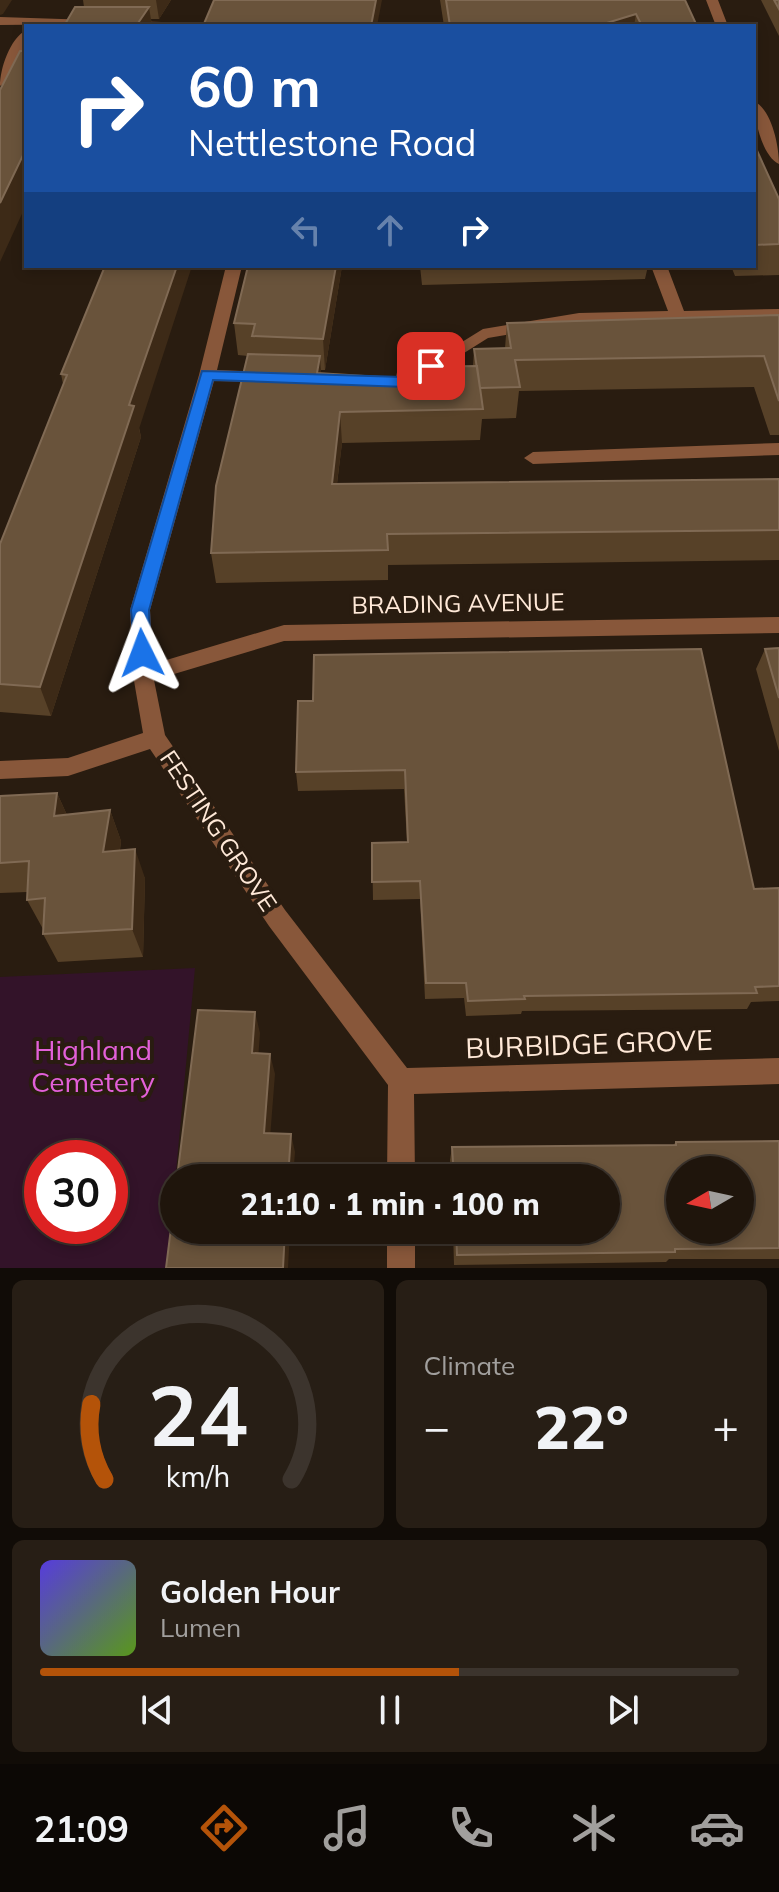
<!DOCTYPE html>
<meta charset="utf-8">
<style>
:root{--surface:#1f150c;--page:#271e15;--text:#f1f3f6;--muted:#a19f9d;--line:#3c342d;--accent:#b45309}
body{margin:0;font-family:Mulish,sans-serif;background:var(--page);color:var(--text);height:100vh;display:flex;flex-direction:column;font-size:30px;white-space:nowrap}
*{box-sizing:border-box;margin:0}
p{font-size:26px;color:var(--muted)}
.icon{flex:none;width:44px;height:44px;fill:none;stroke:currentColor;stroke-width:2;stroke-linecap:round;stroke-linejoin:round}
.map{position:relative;height:1268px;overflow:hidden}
.sheet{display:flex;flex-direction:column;gap:12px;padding:12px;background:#110c07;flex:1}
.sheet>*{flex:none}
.top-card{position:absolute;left:24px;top:24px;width:732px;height:244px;border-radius:0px;box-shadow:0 4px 12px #0003,0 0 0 2px var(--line);background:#1a4fa0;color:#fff;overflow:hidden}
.needle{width:52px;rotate:261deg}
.controls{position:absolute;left:666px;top:1156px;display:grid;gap:16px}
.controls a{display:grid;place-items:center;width:88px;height:88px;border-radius:50%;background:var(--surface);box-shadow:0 4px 12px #0003,0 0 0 2px var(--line);font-size:40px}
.speed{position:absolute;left:24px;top:1140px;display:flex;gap:16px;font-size:40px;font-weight:700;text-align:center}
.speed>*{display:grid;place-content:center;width:104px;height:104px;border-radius:50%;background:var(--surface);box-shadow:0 4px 12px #0003,0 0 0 2px var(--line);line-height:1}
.speed .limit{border:12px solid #d22;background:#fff;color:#111}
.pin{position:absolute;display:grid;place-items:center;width:68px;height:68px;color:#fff;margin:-34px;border-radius:16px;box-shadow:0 4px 12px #0006}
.me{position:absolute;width:88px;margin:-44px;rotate:357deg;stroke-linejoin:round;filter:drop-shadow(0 0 6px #0008)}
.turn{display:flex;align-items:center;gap:28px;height:168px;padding:0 32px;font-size:36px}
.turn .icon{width:104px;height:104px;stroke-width:2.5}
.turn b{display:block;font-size:56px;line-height:68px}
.lanes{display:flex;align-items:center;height:76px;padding:0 32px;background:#0003;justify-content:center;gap:40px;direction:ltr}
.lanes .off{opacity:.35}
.big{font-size:60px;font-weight:800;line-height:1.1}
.sheet .widget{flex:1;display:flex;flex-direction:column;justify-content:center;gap:12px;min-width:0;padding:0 28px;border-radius:12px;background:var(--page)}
.sheet .dial{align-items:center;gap:0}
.dial svg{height:208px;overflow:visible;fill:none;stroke:var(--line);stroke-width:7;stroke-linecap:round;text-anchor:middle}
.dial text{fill:var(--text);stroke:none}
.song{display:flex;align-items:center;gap:24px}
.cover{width:96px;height:96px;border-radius:12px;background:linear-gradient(135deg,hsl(250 70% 55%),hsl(90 70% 35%))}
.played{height:8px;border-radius:4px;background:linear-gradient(90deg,var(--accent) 60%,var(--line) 60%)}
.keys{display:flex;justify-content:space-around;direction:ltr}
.heat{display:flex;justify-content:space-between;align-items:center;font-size:44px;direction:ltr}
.sheet .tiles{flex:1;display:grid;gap:12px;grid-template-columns:1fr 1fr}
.widget:last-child{grid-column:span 2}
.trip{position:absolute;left:160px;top:1164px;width:460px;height:80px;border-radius:40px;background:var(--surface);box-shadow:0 4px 12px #0003,0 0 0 2px var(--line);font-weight:800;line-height:80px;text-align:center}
.tab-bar{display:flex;height:128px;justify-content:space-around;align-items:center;background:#0c0805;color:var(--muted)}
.tab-bar .icon{width:56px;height:56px}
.tab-bar .selected{color:var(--accent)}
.tab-bar b{font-size:36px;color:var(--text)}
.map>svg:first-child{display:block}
.green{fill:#331329;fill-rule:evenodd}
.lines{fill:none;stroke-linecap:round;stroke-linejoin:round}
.minor{fill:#88573a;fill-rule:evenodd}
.wall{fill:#574128}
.shaded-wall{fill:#3d2a17}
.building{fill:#69533b;stroke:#806a54;stroke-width:2;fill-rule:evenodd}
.route{fill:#1a73e8;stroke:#114b97;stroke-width:2}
.labels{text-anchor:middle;stroke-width:8;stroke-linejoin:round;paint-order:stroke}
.street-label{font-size:24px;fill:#ffe9d8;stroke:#291c10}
.near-street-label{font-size:28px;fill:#ffe9d8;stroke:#291c10}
.near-park-label{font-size:28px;fill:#e260d8;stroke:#291c10}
</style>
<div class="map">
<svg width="779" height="1268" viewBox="0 0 779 1268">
<rect width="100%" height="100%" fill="#291c10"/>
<path class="green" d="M195,968L167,1268H0V977ZM42,1158H110V1226H42Z"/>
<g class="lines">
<path class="minor" d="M706,0H718L728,26H716Z
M0,17L92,20L98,24L0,25Z
M124,21L162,22L168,26H119Z
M26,30C26,48 16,77 0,86C0,68 10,39 26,30Z
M754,101C772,110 779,146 779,164C762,156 754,119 754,101Z
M226,266H242L217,370L267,372L275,377L267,382L214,381L150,610L153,664L284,625L779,617V633L284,641L154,680L165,735L285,910L407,1068L779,1058V1084L414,1094L415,1178H387L388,1085L269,926L150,749L68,776L0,779V761L68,758L143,733L133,675L130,610L199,375Z
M651,266H667L684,311L779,309V319L579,323L488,338L413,385H401L399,381L483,329L579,313L668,311Z
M779,443V455L533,464L524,458L533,452Z
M387,1230H415V1268H387Z"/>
</g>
<path class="wall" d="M83,0H171L159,19H151L152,26H64L84,7Z
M440,0H685L697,26H444Z
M761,0H779V36Z
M754,144L779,199V275L735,276L731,266H754Z
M105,266L141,437L51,716L0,712V544L63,384L61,374Z
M248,266H342L325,370H321V374L397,378L473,366L474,349L505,348L507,323L779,315V435H770L754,387L519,391L516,418L482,419L480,440L342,443L337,484L779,479V560L388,565V580L216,583L211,553L248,356L238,355L234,323Z
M420,266H648L645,279L422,285Z
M779,648V751L756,669L765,649Z
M298,701L754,889L779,888V1001L751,1002L747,1009L522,1011L521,1014L466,1016L464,998L425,999L420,899L373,900L372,843L407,842L404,789L298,791L296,772Z
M57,793L67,815L110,810L121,841L120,850L145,878L143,957L58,962L43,934V929L27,900V892L0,893V796Z
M779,1141V1259H669L666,1262L454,1265L453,1230H606V1178H451L450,1160L452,1147L673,1145L676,1142Z"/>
<path class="shaded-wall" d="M0,0H12L3,14L0,15Z
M156,0H171L159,19Z
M376,0H382L377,26H371Z
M149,7L152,26H136Z
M636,14L634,26H597Z
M26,149V205L0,262V203Z
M177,266H192L139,429L141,437L51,716L40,687L129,405Z
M336,266H342L325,370L323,339Z
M320,356L322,387L317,373Z
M340,412L342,443L333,514L332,484Z
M57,793L71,824L54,816Z
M110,810L121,841L115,882L103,852Z
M135,849L145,878L143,957L132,929Z
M255,1012L260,1033L257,1074L252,1053Z
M270,1054L275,1074L269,1151L264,1133Z
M291,1134L295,1152L293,1178H288Z
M285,1230H290L288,1268H283Z"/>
<path class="building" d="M214,0H376L371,26H203Z
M446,0H685L697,26H642L636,14L597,26H450Z
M774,0H779V9Z
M75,7H149L136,26H64Z
M20,51H26V149L0,203V90Z
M754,144L779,199V244L754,245Z
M105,266H177L129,405L134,406L40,687L0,684V544L67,375L61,374Z
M248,266H336L323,339L252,336L255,324L234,323Z
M779,315V401L764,356L515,360L520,387L480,388L474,349L511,348L507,323Z
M248,354L320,356L317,373L397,378L399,367L477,366L483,409L340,412L332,484L779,479V530L387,534L388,550L211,553L216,486Z
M779,648V698L765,649Z
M701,649L754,889L779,888V986L755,987L757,993L524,996L525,999L468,1001L466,983H426L420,881L372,882V843L408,842L405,770L296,772L298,701H313L314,655Z
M57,793L54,816L110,810L103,852L135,849L132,929L43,934L45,898L27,900L29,861L0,863V796Z
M198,1010L255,1012L252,1053L270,1054L264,1133L291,1134L288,1178H177Z
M779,1141V1248L675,1249V1252L457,1255L456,1230H606V1178H454L452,1147L676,1145V1142ZM680,1170H740V1230H680Z
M174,1204V1230H285L283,1268H166Z"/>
<path class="route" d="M431,361L437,362V369L406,387L213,380L149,610L151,653L142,661L135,659L131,610L202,371L403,377Z"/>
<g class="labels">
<g class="street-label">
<text transform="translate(458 604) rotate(-1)" y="8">BRADING AVENUE</text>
<text transform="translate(218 831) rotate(56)" y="8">FESTING GROVE</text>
</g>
<g class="near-street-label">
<text transform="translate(589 1044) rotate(-2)" y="10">BURBIDGE GROVE</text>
</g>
<g class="near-park-label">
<text x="93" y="1060">Highland<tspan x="93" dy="32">Cemetery</tspan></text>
</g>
</g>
</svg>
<div class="controls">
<a><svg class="needle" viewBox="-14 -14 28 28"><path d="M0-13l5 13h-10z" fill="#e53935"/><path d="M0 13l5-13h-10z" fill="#a19f9d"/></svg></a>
</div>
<div class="speed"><div class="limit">30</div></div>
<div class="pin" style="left:431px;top:366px;background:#d93025"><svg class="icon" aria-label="arrive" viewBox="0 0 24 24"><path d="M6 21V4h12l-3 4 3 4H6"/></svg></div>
<svg class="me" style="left:142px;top:653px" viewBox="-20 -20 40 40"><path d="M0-17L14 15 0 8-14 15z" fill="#1a73e8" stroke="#fff" stroke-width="4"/></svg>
<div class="trip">21:10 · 1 min · 100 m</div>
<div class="top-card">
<div class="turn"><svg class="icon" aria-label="right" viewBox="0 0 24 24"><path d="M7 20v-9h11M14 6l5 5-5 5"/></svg><div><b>60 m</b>Nettlestone Road</div></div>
<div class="lanes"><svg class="icon off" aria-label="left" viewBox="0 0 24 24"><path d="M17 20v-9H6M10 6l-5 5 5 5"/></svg><svg class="icon off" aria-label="ahead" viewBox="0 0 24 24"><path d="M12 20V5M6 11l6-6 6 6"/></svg><svg class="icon" aria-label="right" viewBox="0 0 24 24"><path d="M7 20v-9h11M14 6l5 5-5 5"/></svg></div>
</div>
</div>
<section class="sheet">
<div class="tiles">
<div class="widget dial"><svg viewBox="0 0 100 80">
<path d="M14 69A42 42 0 1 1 86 69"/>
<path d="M14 69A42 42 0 0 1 9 40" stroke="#b45309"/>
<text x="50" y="56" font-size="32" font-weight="700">24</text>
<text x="50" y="72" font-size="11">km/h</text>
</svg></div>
<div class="widget"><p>Climate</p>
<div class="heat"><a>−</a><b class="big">22°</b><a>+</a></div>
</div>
<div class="widget">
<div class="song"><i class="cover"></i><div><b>Golden Hour</b><p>Lumen</p></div></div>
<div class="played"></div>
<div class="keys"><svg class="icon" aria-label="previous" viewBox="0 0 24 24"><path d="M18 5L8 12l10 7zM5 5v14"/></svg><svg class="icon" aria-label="pause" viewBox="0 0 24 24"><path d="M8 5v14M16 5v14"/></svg><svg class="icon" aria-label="next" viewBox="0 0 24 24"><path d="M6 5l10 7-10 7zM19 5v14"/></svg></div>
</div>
</div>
</section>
<nav class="tab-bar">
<b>21:09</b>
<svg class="icon selected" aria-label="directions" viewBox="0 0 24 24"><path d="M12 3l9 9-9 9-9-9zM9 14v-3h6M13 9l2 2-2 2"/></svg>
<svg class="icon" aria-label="music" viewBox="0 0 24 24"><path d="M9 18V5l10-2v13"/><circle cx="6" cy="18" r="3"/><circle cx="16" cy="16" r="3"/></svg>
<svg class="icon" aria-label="phone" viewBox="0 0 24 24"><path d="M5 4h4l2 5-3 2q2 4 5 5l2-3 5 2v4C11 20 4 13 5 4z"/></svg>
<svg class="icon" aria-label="climate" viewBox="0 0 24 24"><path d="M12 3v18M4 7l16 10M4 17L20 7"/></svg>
<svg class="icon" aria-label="car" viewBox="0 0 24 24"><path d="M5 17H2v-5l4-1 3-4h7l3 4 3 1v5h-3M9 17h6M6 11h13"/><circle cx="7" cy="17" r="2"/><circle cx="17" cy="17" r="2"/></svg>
</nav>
